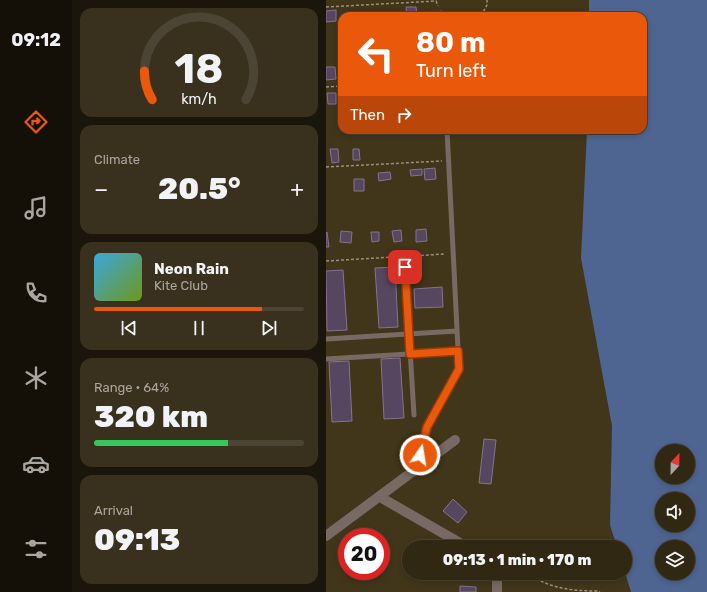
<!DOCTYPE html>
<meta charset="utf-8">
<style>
:root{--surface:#312814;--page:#39301d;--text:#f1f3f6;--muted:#a8a6a0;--line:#4c4434;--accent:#ea580c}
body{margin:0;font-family:Rubik,sans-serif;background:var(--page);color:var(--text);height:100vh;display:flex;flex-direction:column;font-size:15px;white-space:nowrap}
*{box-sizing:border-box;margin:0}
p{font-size:13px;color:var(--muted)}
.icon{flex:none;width:22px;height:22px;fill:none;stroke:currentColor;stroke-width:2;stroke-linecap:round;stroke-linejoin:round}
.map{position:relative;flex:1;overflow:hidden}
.panel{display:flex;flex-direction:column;gap:8px;padding:8px;background:#1b160b;width:254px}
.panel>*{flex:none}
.hud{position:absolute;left:12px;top:12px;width:309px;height:122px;border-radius:12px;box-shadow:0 2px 6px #0003,0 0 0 1px var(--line);background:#ea580c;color:#fff;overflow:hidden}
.needle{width:26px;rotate:22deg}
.fabs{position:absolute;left:329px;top:444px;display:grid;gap:8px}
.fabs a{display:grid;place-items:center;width:40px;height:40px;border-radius:50%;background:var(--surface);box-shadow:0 2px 6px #0003,0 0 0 1px var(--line);font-size:20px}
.speed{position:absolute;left:12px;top:528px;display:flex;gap:8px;font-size:20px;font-weight:700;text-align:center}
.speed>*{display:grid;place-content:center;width:52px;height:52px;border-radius:50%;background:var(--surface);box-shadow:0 2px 6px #0003,0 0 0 1px var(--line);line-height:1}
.speed .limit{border:6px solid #d22;background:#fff;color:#111}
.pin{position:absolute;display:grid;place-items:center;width:34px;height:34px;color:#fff;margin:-17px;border-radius:8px;box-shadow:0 2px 6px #0006}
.me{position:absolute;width:44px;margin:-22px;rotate:13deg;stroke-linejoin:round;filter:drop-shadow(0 0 3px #0008)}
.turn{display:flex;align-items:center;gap:14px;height:84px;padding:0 12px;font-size:18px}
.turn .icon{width:52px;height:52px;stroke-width:2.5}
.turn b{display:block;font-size:28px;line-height:34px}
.then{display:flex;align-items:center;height:38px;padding:0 12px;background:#0003;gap:8px;font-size:15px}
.big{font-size:30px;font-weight:800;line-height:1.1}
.panel .widget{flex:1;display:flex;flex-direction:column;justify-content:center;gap:6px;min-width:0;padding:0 14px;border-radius:12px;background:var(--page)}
.panel .dial{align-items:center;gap:0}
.dial svg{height:104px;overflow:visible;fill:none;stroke:var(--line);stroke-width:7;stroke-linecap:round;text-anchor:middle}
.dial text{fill:var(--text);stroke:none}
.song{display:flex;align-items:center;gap:12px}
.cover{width:48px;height:48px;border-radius:6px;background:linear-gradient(135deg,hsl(200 70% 55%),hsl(80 70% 35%))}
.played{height:4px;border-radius:2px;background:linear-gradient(90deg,var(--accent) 80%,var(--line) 80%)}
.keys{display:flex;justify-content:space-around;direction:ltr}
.heat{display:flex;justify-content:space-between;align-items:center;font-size:22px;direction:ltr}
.charge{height:6px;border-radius:3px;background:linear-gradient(90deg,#34c759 64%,var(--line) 0)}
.trip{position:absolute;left:76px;top:540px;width:230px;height:40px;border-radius:20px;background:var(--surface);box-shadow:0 2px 6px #0003,0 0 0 1px var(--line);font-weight:800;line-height:40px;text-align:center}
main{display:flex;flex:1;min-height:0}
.menu{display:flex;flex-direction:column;width:72px;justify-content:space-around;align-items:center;background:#141008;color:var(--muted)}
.menu .icon{width:28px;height:28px}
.menu .selected{color:var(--accent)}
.menu b{font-size:18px;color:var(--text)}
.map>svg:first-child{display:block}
.water{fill:#4e6591;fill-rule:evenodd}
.building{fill:#57465f;stroke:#85738f}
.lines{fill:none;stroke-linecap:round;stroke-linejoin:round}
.path{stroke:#99907a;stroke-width:1.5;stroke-dasharray:3 2;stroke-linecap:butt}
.service{stroke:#796965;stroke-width:5}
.minor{stroke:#796965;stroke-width:10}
.route-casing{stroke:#983908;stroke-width:10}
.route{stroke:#ea580c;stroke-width:7}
</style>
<main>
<nav class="menu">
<b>09:12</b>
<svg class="icon selected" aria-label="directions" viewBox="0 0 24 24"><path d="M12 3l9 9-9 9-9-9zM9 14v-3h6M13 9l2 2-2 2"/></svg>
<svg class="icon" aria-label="music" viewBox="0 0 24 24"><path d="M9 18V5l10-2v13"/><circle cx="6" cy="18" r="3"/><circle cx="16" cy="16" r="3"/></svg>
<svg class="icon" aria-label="phone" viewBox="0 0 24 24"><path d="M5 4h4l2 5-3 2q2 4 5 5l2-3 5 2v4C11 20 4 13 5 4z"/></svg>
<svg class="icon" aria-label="climate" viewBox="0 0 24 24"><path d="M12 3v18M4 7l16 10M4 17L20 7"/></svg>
<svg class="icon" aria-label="car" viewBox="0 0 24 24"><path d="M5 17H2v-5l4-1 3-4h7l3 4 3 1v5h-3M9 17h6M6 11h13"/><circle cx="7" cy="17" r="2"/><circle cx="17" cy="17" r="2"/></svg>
<svg class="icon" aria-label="filters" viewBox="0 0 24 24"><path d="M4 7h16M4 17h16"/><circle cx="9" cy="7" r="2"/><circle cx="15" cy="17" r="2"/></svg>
</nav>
<section class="panel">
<div class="widget dial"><svg viewBox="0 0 100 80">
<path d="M14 69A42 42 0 1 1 86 69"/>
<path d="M14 69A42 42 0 0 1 8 47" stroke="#ea580c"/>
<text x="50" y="56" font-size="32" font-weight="700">18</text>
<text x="50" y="72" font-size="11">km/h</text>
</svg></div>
<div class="widget"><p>Climate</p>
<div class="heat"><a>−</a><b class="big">20.5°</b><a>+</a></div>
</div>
<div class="widget">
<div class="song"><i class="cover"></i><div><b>Neon Rain</b><p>Kite Club</p></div></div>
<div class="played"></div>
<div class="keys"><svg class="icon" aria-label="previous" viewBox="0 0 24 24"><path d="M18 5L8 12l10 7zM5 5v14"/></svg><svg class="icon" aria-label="pause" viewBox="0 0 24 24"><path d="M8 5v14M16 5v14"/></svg><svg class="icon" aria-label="next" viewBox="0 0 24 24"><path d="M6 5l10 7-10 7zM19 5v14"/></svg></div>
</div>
<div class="widget"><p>Range · 64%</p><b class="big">320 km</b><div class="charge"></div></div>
<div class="widget"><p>Arrival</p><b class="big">09:13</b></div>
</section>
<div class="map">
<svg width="381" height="592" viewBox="0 0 381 592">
<rect width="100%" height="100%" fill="#41361a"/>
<path class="water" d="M263,0H381V592H305L299,572V547H291L284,525L286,426L255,258L261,130H317V16H263ZM336,451H362V477H336ZM336,499H362V525H336ZM336,547H362V573H336Z"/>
<path class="building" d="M80,7H90L91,16H81Z
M10,10V21L0,22V11Z
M0,67H9L10,79L0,80Z
M1,93H10V104H2Z
M4,149H12L13,162L6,163Z
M27,149H33L34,160H27Z
M109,168L110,179L99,180L98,169Z
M96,169V175L85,176L84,170Z
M64,172L65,179L53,181L52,173Z
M28,179H38V191H28Z
M100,229L101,241L90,242V230Z
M75,230L76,241L68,242L66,231Z
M15,231L26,232L25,243L14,242Z
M1,232L3,247H0V233Z
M45,232H53V241L46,242Z
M69,267L72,327L53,328L49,268Z
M17,270L21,330L1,331L0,271Z
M116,287L117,307L89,308L88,289Z
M74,358L78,418L58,419L55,359Z
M23,361L26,421L6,422L3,362Z
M158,439L170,440L165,484L153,483Z
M127,499L141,512L132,523L117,511Z
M134,586L150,587V592H134Z"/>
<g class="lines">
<path class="path" d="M0,7L110,1L112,6
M155,16L161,5V0
M0,87L16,86
M0,167L116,161
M0,261L119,254
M202,573C223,589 247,591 272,591L274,592"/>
<path class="service" d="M115,13V16
M79,267L88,415
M0,339L131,331
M0,359L132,351
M91,467L101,427L133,369L121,130"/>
<path class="minor" d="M54,497L141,547
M0,536L129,440
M171,592V573"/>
</g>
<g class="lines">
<g class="route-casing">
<path id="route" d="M79,267L84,354L132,351L133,369L101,427L94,455"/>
</g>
<use href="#route" class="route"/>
</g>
</svg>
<div class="fabs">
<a><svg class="needle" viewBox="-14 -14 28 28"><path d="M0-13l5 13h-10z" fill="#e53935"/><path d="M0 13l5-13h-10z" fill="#a8a6a0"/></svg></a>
<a><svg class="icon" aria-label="sound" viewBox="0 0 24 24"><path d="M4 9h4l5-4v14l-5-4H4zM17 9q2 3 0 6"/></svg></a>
<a><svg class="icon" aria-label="layers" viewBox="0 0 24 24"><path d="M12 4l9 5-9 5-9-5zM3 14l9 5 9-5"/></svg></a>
</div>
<div class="speed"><div class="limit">20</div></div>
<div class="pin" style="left:79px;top:267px;background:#d93025"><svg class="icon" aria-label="arrive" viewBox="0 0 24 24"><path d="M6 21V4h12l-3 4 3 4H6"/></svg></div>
<svg class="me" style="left:94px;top:455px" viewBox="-20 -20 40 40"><circle r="17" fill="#ea580c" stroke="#fff" stroke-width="3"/><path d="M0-11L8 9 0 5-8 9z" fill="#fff"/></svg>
<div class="trip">09:13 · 1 min · 170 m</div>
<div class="hud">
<div class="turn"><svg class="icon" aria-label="left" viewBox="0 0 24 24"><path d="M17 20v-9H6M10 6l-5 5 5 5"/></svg><div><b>80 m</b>Turn left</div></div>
<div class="then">Then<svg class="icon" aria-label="right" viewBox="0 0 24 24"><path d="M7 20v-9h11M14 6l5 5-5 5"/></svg></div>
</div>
</div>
</main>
